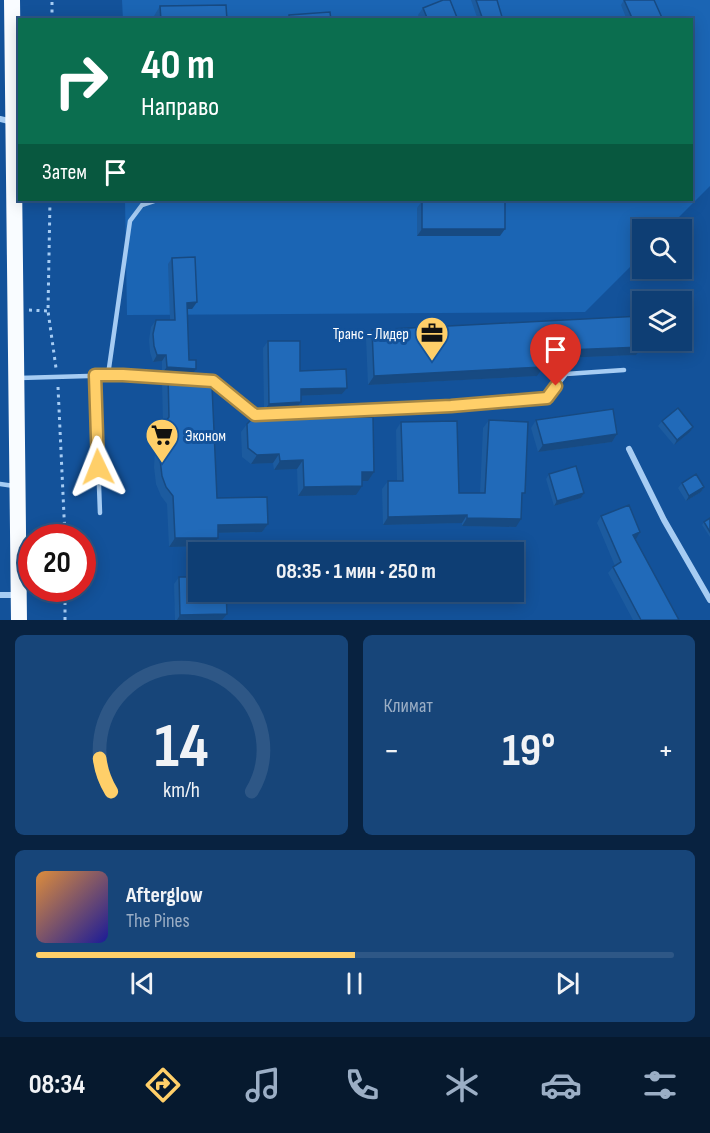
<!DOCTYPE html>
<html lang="ru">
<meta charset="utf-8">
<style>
:root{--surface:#0e3e74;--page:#174579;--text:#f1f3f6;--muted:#9baec5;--line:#2e5786;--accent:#ffcf69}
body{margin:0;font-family:"Sofia Sans Condensed",sans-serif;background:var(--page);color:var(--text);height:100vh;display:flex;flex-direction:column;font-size:22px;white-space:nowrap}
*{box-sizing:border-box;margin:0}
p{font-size:20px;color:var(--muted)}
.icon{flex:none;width:33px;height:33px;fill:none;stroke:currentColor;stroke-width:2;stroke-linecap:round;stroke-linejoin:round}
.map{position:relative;height:620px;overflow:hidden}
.drawer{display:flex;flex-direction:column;gap:15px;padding:15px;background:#082240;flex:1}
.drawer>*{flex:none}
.top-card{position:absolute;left:18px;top:18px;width:675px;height:183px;border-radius:0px;box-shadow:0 3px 15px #0003,0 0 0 2px var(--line);background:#0b6e4f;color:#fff;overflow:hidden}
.fabs{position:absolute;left:632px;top:219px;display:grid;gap:12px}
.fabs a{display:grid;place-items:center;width:60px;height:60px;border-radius:0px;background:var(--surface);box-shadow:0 3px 15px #0003,0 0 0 2px var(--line);font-size:30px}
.speed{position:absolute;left:18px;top:524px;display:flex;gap:12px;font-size:30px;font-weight:700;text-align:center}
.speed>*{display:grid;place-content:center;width:78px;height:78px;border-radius:50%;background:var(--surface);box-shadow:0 3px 15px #0003,0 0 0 2px var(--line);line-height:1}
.speed .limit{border:9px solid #d22;background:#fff;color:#111}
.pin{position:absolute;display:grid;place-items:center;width:51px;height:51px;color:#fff;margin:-62px -26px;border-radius:50% 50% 50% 0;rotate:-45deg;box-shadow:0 0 6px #0007}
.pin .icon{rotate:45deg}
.me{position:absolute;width:66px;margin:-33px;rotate:358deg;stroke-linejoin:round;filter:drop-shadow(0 0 4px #0008)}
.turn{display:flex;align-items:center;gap:21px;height:126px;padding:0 24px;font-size:27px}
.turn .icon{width:78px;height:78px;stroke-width:2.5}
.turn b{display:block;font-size:42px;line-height:51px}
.then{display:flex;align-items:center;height:57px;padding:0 24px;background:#0003;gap:12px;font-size:22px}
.big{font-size:45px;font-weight:700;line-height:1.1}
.drawer .tile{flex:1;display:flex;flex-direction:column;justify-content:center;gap:9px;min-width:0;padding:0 21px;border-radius:9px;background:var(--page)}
.drawer .dial{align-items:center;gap:0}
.dial svg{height:156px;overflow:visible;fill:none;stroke:var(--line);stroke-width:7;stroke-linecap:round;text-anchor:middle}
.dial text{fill:var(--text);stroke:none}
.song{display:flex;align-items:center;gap:18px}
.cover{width:72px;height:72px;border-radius:9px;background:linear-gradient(135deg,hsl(30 70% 55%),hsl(240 70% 35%))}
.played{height:6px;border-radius:3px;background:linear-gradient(90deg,var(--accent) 50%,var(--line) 50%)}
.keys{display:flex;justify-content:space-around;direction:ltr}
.heat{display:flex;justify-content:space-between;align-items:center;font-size:33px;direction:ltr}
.drawer .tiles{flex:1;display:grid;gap:15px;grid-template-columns:1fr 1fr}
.tile:last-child{grid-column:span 2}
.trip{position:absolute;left:188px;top:542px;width:336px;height:60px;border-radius:0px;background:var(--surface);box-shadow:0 3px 15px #0003,0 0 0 2px var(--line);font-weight:700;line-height:60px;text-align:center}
.dock{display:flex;height:96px;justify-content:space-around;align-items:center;background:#06192e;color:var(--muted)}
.dock .icon{width:42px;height:42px}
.dock .selected{color:var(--accent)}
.dock b{font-size:27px;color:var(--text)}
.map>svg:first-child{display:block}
.green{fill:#1b65b4}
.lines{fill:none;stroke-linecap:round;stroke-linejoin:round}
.path{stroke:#a6ccf3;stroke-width:3;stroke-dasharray:3 4.5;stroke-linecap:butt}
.service{stroke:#a6ccf3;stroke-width:4.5}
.minor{stroke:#a6ccf3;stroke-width:6}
.trunk{stroke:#f9fcff;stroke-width:16}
.wall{fill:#1c5b9f}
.shaded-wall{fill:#174a82}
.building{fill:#216ab9;stroke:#174a82;stroke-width:1.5}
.route-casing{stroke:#a68744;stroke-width:15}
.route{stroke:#ffcf69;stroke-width:10}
.labels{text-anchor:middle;stroke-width:6;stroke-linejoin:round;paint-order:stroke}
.poi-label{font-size:16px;fill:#fff;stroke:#13529a;text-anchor:end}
</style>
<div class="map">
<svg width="710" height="620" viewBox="0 0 710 620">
<rect width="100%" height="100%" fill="#13529a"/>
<path class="green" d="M122,0H710V186L667,229L642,230V255L585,312L127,315L125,200H692V20H123Z"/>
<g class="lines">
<path class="path" d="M52,20V0
M50,200L48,311L56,368
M29,310L48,311
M58,387L65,537
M65,620V588"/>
<path class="service" d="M95,375L100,513
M108,375L130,221L142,205L157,200
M19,378L123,375L169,378
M193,380L213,381L255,415H259
M297,413L451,406L547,398L566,374L624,370
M0,484L14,486"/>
<path class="minor" d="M0,119L13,122
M629,449L664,520L710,600
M0,595H17"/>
<path class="trunk" d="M12,0L19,620"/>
</g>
<path class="wall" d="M471,0H497L502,17L500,20H478Z
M624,0L663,20H627L621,5Z
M160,6L227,20H154V16Z
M423,8L458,20H420L418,15Z
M422,201L500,236H417V208Z
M172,258L197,302L192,309H187L189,360L196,369L192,375L162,373V361L153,362L150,352L149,340L151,327L156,320H170L168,264Z
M372,330L636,355L542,359L537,376L368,385L366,338Z
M268,341L300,371L347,388L342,394L301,396V402L296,409L264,410L263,348Z
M168,374L198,386L217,498L268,524L262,532L218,533L212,546L169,547L167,504L161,496L156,484L154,467L156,435L163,425L162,382Z
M271,410L303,418L374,472L368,481H362L356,495L298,496L297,469L274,470L273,463L251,464L242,457L241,432L247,424L268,414Z
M489,420L522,497L516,527L462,526V523L383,525L382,489L388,481H397L396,430L401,422L459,493H480L483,428Z
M536,420L617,434L612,442L538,452L531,428Z
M662,421L693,427L690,432L674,445L658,426Z
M549,474L584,493L581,498L554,506L546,479Z
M682,483L704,487L701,492L686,501L678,488Z
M601,516L640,532L635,539L679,620H633L608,573L613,567L615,566L597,523Z
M710,518V537L702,525L704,522Z
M179,577L222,620H175L174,584Z"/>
<path class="shaded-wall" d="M422,229H505L500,236H417Z
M197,302L192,309H182L187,303Z
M642,347L636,355L536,359L542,351Z
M157,355H166L162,361L153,362Z
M167,367L196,369L192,375L162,373Z
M543,367L537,376L368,385L374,376Z
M347,388L342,394L296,396L301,389Z
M301,402L296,409L264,410L269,404Z
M693,427L690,432L674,445L677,440Z
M617,434L612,442L538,452L543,445Z
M279,454L273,463L251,464L257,455Z
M303,460L297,469L274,470L280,461Z
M362,472H374L368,481H356Z
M362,486L356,495L298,496L304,487Z
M704,487L701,492L686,501L689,496Z
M584,493L581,498L554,506L557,501Z
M467,515L462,523L383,525L388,517Z
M467,518L521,519L516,527L462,526Z
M268,524L262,532L212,533L218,525Z
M640,532L636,539L628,542L633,535Z
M175,538H218L212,546L169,547Z
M227,614L222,620H177L180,615Z"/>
<path class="building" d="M443,0H450L458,20H428L423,8Z
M476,0H497L502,17L493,20H483Z
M624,0H654L663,20H633Z
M226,5L227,20H161L160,6Z
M330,12L331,20H289V15Z
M422,201H505V229H422Z
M195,257L197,302L187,303L189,360H196V369L167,367L166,355H157L154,346L153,334L156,320H175L172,258Z
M641,316L642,347L542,351L543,367L374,376L372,330Z
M268,341H300V371L346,369L347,388L301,389V402L269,404Z
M168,374L198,376V386H212L217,498L267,497L268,524L218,525V538H175L173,496L166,487L162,476L160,459L162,426L169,417Z
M678,408L693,427L677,440L662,421Z
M303,409V418L373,417L374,472H362V486L304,487L303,460L280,461L279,454L257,455L248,448L247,424L256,415L271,414V410Z
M613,409L617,434L543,445L536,420Z
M489,420L528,422L525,493H522L521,519L467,518V515L388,517V481H403L401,422L457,421L459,493H485Z
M576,466L584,493L557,501L549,474Z
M696,474L704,487L689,496L682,483Z
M629,505L640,532L633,535L679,620H641L613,567L621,562L601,516Z
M710,518V532L704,522Z
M179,577H198V591H226L227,614L180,615Z"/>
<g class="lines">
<g class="route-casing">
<path id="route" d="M98,467L95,375H123L213,381L255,415L451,406L547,398L556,386"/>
</g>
<use href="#route" class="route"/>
</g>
<defs>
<g id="office-pin" transform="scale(1.725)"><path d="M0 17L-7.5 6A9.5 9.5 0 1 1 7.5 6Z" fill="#ffcf69" stroke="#13529a"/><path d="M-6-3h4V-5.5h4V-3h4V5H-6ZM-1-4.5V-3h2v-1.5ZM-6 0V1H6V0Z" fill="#111"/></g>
<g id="supermarket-pin" transform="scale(1.725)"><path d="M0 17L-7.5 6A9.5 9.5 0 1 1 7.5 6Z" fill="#ffcf69" stroke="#13529a"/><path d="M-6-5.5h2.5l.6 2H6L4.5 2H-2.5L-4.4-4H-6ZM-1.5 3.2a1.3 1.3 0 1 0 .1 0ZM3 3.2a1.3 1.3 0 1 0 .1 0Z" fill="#111"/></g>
</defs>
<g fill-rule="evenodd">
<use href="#office-pin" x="432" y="333"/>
<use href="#supermarket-pin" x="162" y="435"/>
</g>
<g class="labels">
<g class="poi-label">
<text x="409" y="339">Транс - Лидер</text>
<text x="185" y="441" text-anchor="start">Эконом</text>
</g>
</g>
</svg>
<div class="fabs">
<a><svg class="icon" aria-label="search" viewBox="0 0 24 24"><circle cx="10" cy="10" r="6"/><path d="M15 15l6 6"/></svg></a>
<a><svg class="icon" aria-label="layers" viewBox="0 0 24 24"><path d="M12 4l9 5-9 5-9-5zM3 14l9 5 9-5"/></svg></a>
</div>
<div class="speed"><div class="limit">20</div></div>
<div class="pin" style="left:556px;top:386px;background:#d93025"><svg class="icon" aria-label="arrive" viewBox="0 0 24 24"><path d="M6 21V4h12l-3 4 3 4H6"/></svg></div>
<svg class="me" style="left:98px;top:467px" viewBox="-20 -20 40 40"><path d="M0-17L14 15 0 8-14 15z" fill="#ffcf69" stroke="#fff" stroke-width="4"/></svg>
<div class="trip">08:35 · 1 мин · 250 m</div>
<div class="top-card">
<div class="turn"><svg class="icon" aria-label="right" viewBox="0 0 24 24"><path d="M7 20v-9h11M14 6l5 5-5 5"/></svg><div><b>40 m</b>Направо</div></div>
<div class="then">Затем<svg class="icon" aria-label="arrive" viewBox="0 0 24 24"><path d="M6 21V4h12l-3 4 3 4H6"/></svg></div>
</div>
</div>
<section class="drawer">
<div class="tiles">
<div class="tile dial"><svg viewBox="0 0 100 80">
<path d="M14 69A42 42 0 1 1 86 69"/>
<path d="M14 69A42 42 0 0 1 8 52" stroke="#ffcf69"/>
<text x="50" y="56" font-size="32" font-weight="700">14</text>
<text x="50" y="72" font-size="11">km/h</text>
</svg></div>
<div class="tile"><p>Климат</p>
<div class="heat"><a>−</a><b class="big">19°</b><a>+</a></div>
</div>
<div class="tile">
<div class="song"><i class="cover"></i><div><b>Afterglow</b><p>The Pines</p></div></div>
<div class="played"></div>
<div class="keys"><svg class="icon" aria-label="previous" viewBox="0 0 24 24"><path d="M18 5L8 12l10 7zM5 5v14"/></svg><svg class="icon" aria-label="pause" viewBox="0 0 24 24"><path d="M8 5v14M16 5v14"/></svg><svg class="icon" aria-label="next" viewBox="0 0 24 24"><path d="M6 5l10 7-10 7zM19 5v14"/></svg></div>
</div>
</div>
</section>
<nav class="dock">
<b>08:34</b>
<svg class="icon selected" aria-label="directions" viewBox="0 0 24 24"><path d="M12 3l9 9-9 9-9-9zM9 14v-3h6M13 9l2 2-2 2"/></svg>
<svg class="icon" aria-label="music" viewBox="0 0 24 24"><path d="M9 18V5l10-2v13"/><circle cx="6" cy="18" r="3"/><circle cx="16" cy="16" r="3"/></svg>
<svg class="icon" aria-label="phone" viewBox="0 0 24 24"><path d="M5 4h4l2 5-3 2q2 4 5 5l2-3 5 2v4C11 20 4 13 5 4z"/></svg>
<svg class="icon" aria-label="climate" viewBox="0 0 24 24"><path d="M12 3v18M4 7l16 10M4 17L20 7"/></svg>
<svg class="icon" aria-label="car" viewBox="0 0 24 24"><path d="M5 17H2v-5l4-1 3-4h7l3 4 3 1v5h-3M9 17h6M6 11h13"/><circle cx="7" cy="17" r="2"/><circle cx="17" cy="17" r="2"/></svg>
<svg class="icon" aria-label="filters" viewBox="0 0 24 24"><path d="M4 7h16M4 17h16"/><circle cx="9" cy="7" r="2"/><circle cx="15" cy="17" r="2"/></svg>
</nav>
